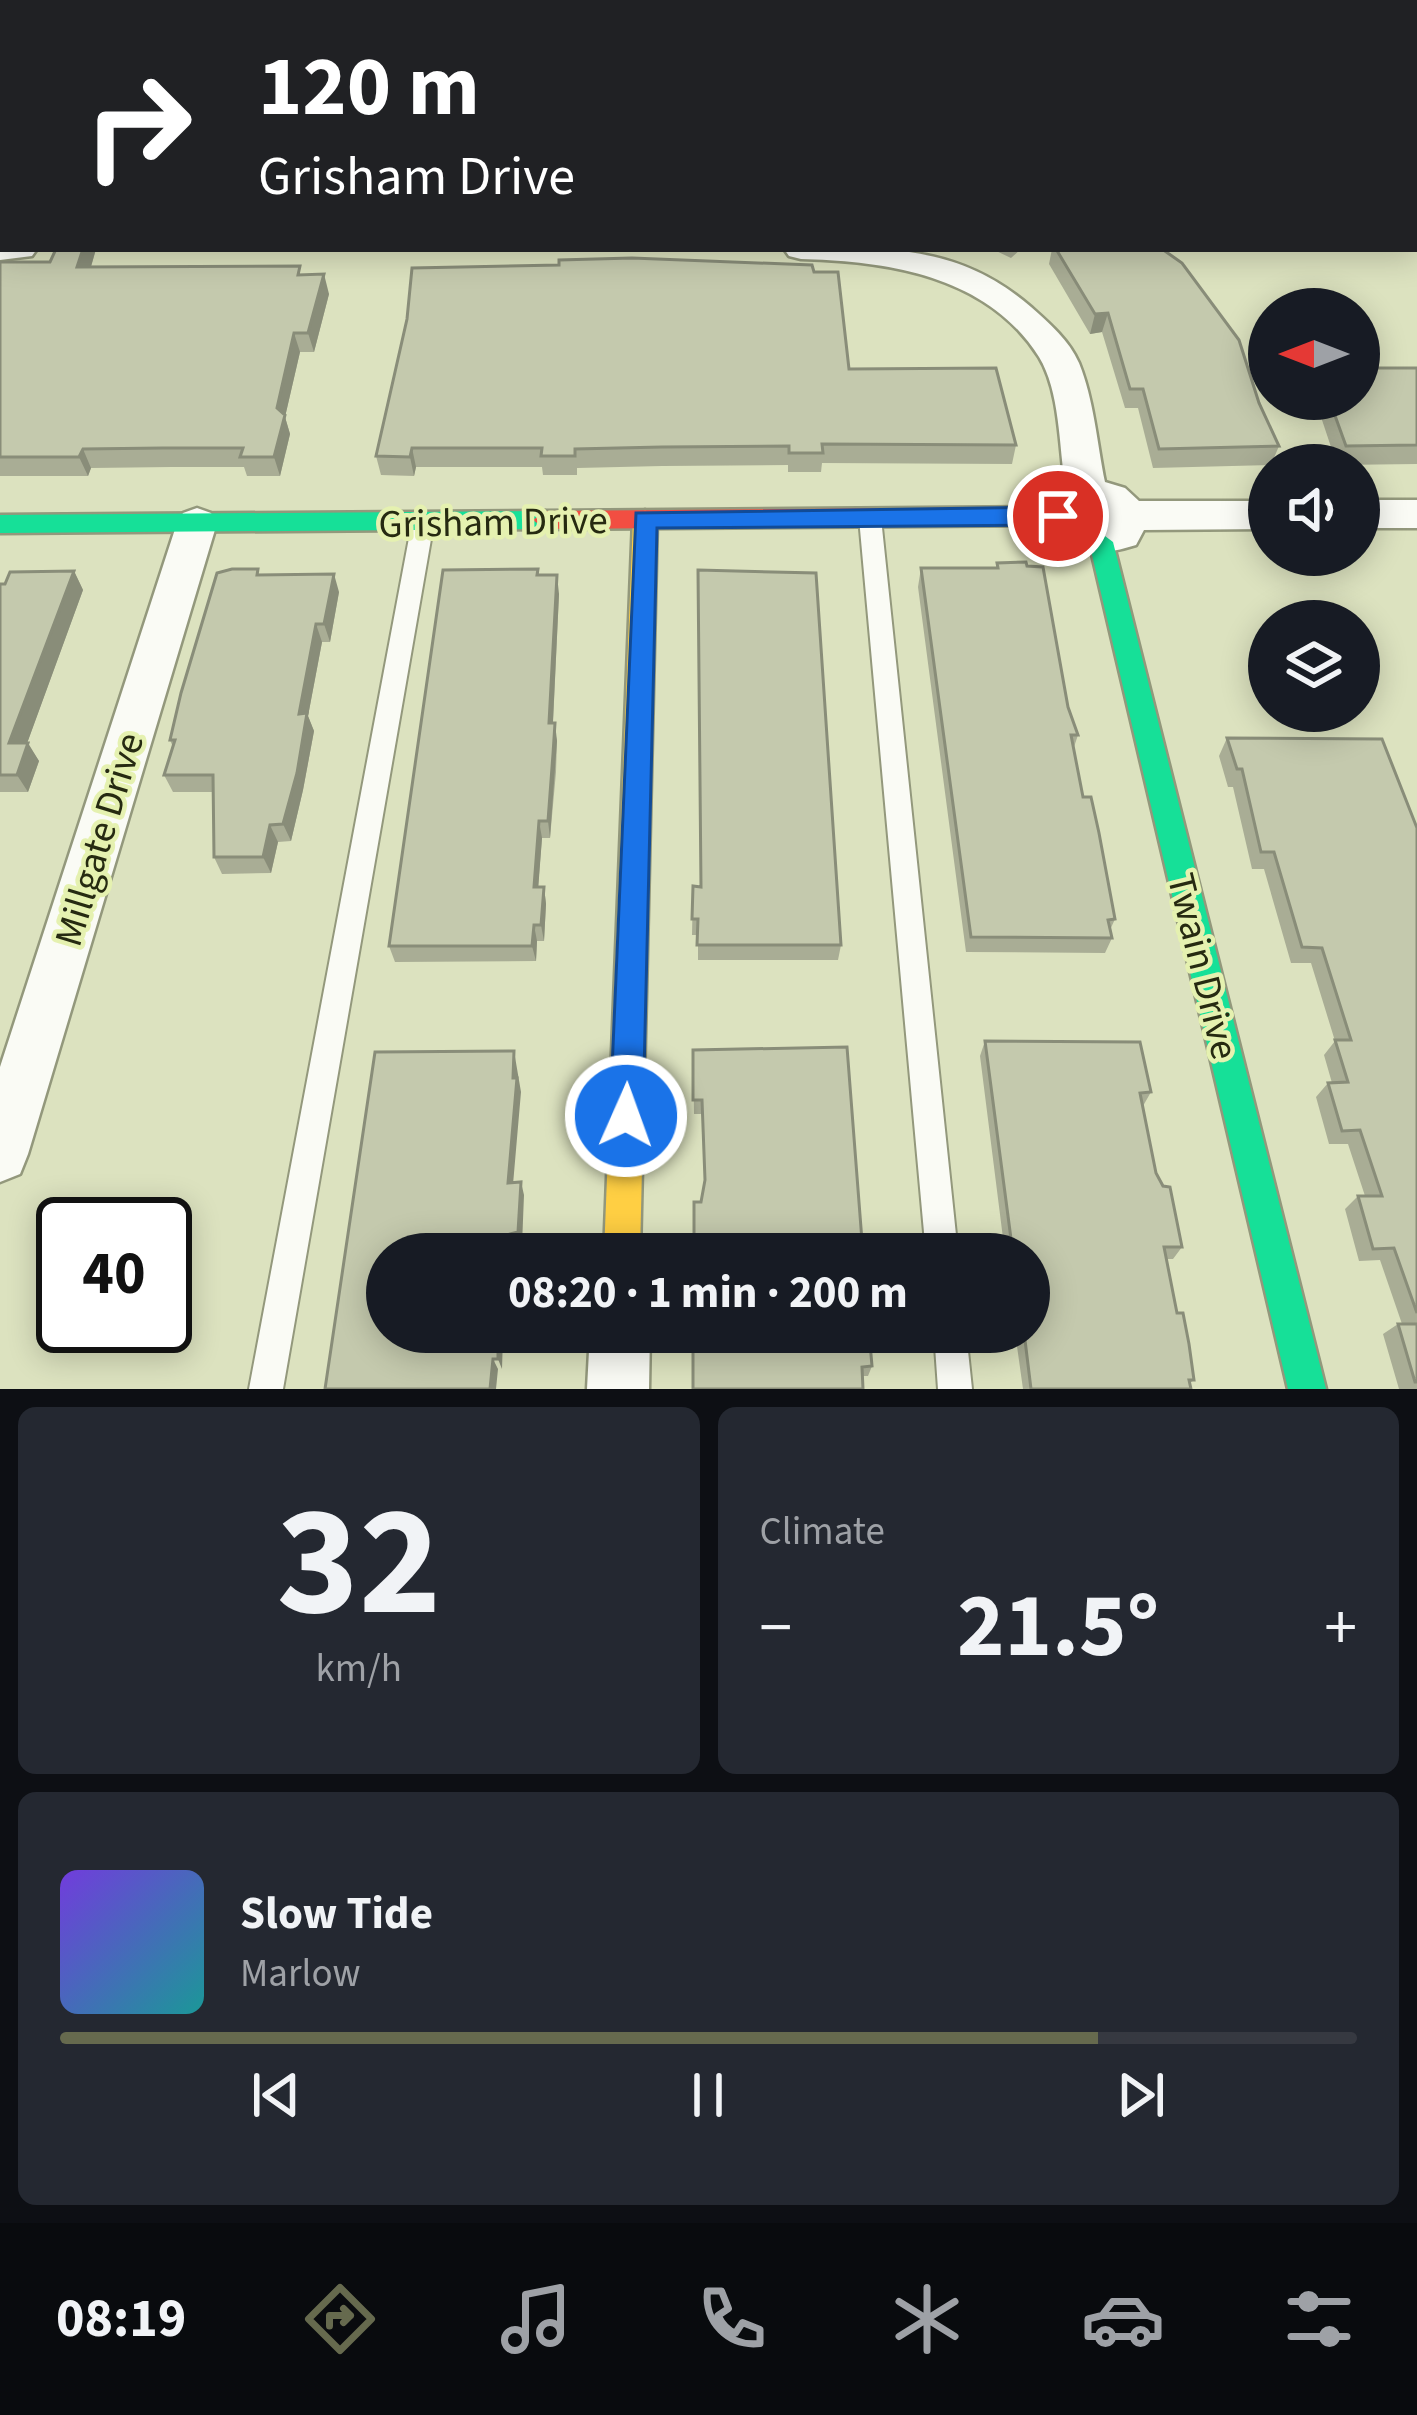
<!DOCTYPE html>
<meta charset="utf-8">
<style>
:root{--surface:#171b24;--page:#242831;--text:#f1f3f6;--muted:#9ea1a6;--line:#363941;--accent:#666a4e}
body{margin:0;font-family:"Source Sans 3",sans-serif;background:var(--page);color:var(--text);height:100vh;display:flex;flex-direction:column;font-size:45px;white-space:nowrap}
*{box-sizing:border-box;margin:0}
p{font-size:39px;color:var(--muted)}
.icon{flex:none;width:66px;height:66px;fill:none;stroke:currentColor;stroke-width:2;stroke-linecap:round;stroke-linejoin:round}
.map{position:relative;height:1389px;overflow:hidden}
.side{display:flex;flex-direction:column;gap:18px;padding:18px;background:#0d0f14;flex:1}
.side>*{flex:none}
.top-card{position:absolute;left:0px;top:0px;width:1419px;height:252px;box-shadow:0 6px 30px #0003;background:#202124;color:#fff;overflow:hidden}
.needle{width:78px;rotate:270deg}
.buttons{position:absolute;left:1248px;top:288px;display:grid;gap:24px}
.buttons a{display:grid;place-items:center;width:132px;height:132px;border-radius:50%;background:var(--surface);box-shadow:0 6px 30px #0003;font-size:60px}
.speed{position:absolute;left:36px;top:1197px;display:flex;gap:24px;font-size:60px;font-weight:700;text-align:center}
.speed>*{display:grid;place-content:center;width:156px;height:156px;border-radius:50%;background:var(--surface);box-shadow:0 6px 30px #0003;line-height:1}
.speed .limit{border:6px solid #111;border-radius:18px;background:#fff;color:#111}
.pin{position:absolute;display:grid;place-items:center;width:102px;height:102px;color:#fff;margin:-51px;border:6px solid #fff;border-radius:50%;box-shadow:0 3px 12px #0007}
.me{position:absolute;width:132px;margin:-66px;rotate:2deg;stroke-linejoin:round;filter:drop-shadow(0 0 9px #0008)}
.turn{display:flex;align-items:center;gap:42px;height:252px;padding:0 60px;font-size:54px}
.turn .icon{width:156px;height:156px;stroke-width:2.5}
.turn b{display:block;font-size:84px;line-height:102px}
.big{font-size:90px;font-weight:700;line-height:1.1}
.side .widget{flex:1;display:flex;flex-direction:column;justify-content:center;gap:18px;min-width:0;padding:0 42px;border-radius:18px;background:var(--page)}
.side .dial{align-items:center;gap:0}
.dial b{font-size:156px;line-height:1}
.song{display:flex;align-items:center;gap:36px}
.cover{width:144px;height:144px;border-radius:18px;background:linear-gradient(135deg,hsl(260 70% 55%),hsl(180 70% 35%))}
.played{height:12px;border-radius:6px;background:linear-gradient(90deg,var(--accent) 80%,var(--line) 80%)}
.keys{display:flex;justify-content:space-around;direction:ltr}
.heat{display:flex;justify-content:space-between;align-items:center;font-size:66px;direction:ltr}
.side .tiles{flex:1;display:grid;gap:18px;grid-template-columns:1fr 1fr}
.widget:last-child{grid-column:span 2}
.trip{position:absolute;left:366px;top:1233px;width:684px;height:120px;border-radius:60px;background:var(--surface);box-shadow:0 6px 30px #0003;font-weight:700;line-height:120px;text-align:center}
.dock{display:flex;height:192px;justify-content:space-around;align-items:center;background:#090b0e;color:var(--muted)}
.dock .icon{width:84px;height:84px}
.dock .on{color:var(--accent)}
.dock b{font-size:54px;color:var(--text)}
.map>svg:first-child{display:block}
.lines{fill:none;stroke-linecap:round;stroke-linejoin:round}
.lane-casing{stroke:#93987c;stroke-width:4}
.street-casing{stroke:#93987c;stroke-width:5}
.fast-casing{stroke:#93987c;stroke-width:5}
.slow-casing{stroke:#93987c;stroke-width:5}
.jam-casing{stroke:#93987c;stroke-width:5}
.lane{fill:#fafbf5;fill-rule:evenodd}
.street{fill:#fafbf5;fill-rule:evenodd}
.fast{fill:#16e098;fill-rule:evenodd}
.slow{fill:#ffcf43;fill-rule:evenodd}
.jam{fill:#f24e42;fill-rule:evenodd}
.wall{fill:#a9ad95}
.shaded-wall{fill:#898d79}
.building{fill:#c4c9ad;stroke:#898d79;stroke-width:3}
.route{fill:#1a73e8;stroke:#114b97;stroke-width:3}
.labels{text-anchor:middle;stroke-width:9;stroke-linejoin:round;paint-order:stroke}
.street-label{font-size:39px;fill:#262a11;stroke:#e5f1b0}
</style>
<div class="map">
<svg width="1417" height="1389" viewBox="0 0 1417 1389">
<rect width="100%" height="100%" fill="#dce2bf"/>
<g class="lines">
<g class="lane-casing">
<path id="lane" d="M870,510L881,518L958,1254H926L859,518Z
M423,514L434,522L283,1389H249L412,522Z
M934,1332H966L972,1389H938Z"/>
</g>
<g class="street-casing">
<path id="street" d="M0,0H23L3,3V10Z
M1416,5H1417V23H1416Z
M0,240L3,249H37L32,256L0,260Z
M784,249C878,249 954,240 1031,307C1049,323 1069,340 1079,363C1094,400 1097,443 1105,482L1125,488L1139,501H1269V529L1144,530L1136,545C1101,556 1062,560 1041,524L1049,491L1065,484C1059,446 1060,391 1039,357C988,276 888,261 801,259L789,256ZM1096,508L1106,516L1107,523L1095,525L1082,518L1083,509Z
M1359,500H1417V528H1359Z
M197,508L211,513L217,523L28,1154L20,1174L0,1182V1067L177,523L183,513Z
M590,1332H650L649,1389H587Z"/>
</g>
<g class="fast-casing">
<path id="fast" d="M545,511L557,520L545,529L0,533V515Z
M1101,533L1113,542L1326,1389H1288L1089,542Z"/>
</g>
<g class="slow-casing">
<path id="slow" d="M645,510L657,519L640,1254H604L633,519Z"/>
</g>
<g class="jam-casing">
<path id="jam" d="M1058,507L1070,516L1058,525L545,529L533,520L545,511Z"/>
</g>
<use href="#lane" class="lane"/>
<use href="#street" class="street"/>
<use href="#fast" class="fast"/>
<use href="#slow" class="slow"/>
<use href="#jam" class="jam"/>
</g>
<path class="wall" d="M3,153V224H0V154Z
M56,249H96L91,267L303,275L329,294L314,352H300L285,417L290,434L280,476H247L244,467H171L91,468L88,476H0V262H50Z
M992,249H1021L1011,258Z
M1052,249H1162L1259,403L1279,446L1271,465L1153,468L1138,408H1125L1102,332L1090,334L1049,264Z
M814,272L849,369L1016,445L1012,464L822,463L821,472H788V465L662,466L577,468V475H543L542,467H416L414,476L381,475L376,456Z
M1417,368V464L1337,465L1315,399H1359Z
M997,563L1068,707L1078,735L1074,747L1083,797L1115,919L1110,930L1112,938L1105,953L966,952L918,587L921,568H996Z
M538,569L539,575L559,594L553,723L557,741L556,772L550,838H542L538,887H544L546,904L544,941H537L536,961L395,962L389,946Z
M74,571L83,590L27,743L39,761L28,792H0V584Z
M260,574L339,592L330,642H322L308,716L314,731L303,790L291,841L278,842L271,873L222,874L214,857V792H173L164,775L173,747L170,740Z
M1227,738L1417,828V1389H1399L1383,1334L1398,1324H1402L1380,1260L1359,1261L1345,1209L1358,1196H1365L1348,1144H1329L1316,1097L1328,1083H1332L1324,1055L1335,1041L1311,963H1291L1264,869H1252L1233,787H1228L1219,756Z
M693,886L841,945L838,960H698V935H692Z
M985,1041L1151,1092L1143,1106L1156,1173L1182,1247L1173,1259H1166L1177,1313L1194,1380L1190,1383L1191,1389H1023L1015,1332H1029V1254H1005L980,1056Z
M693,1050L863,1254H694V1202H701L705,1182L702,1114H694Z
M693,1332L872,1366L868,1376H863Z"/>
<path class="shaded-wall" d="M83,249H96L85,287L77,267Z
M324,274L329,294L314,352L308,333Z
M1108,313L1102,332L1090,334L1095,314Z
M294,333L300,352L285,417L290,434L280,476L274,457L277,408Z
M412,448L416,467L414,476L410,457Z
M83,449L91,468L88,476L79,457Z
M74,571L83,590L21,760L9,743Z
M334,574L339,592L330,642L324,624Z
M557,575L559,594L552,741L549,723Z
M316,624L322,642L308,716L314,731L303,790L291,841L283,824L299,714Z
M555,723L557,741L550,838L548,821Z
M28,743L39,761L28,792L17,775Z
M539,821L542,838L537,904L534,887Z
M270,825L278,842L271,873L263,857Z
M544,887L546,904L544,941L541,925Z
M534,925L537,941L536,961L532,946Z
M514,1051L521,1092L512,1196L508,1183Z
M521,1182L524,1195L522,1245L514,1246L513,1254H508L510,1234Z
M498,1332H502L503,1336L502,1369L498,1359Z
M493,1359L498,1369L496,1389H490Z"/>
<path class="building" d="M3,153V205H0V154Z
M56,249H83L77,267L300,266L298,275L324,274L308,333H294L277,408L285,415L274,457H240L243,448H163L83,449L79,457H0V262H50Z
M1056,249H1162L1182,263L1239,340L1259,403L1279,446L1159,449L1143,389H1130L1108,313L1095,314Z
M632,258L812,265L814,272H838L849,369L996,368L1016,445L822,444L823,453H789V446L662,447L575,449V456H541L542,448H412L410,457L376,456L407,319L412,268L559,265V260Z
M1359,368H1417V445L1346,446L1329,399H1359Z
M1026,562L1027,566L1043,567L1068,707L1078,735H1071L1083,797H1091L1099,833L1115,919L1108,920L1112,938L971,937L921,568H998L997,563Z
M232,569H258L257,575L334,574L324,624H316L299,714L307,713L297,773L283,824L270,825L263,857H214L213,775H164L175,740H170L181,693L217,573Z
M538,569L537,575H557L549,723H555L553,754L548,821H539L534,887H544L541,925H534L532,946H389L443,570Z
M698,570L816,573L841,945H697L698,919H692L693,886L701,887Z
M74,571L9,743H28L17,775H0V584H5L10,572Z
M1227,738L1382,739L1417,828V1313L1394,1248L1373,1249L1358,1196H1382L1360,1130L1342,1131L1328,1083L1348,1082L1335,1040H1351L1322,948L1302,947L1274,852H1261L1242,769H1237Z
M985,1041L1140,1042L1151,1092L1140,1093L1156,1173L1163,1186L1170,1187L1182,1247H1164L1177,1313H1183L1189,1344L1194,1380H1189L1191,1389H1031L1024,1332H1029V1254H1013Z
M847,1047L863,1254H702V1247H694V1202H701L705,1180L702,1100H693V1050Z
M514,1051L513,1078H517L508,1183L521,1182L518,1232L510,1234L508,1254H387V1332H498V1359H493L490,1389H325L375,1052Z
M1398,1324H1417V1382H1415Z
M693,1332H869L872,1366L862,1367L863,1389H693Z"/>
<path class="route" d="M1058,507L1071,516L1058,525L657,528L643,1116L638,1128L626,1133L615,1128L610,1116L636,513Z"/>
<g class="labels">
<g class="street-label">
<text transform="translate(493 521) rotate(-1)" y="14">Grisham Drive</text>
<text transform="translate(98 839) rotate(-73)" y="14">Millgate Drive</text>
<text transform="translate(1204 966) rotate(76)" y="14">Twain Drive</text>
</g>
</g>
</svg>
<div class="buttons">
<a><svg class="needle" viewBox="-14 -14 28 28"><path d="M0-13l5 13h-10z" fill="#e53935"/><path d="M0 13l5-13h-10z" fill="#9ea1a6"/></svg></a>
<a><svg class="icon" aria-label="sound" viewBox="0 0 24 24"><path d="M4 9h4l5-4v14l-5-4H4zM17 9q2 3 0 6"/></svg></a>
<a><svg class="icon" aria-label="layers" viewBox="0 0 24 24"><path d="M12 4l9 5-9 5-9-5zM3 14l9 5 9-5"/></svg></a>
</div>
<div class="speed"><div class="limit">40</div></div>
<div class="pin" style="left:1058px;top:516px;background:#d93025"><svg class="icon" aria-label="arrive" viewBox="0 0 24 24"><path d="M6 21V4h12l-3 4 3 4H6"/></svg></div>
<svg class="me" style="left:626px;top:1116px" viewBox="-20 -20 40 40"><circle r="17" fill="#1a73e8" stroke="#fff" stroke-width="3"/><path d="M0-11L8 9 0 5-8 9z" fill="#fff"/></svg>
<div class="trip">08:20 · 1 min · 200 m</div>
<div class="top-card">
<div class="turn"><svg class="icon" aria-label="right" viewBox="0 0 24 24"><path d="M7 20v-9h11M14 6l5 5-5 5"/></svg><div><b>120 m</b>Grisham Drive</div></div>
</div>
</div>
<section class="side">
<div class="tiles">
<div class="widget dial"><b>32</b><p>km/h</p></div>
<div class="widget"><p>Climate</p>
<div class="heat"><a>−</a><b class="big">21.5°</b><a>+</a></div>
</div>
<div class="widget">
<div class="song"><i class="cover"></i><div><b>Slow Tide</b><p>Marlow</p></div></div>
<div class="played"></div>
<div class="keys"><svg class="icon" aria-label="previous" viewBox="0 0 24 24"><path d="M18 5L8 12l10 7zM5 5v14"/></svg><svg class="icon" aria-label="pause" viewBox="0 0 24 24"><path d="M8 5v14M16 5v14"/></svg><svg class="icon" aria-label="next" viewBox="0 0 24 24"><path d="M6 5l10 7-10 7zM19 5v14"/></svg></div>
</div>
</div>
</section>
<nav class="dock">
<b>08:19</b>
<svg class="icon on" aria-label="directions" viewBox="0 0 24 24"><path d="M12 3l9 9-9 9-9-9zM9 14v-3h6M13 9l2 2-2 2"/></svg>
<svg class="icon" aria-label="music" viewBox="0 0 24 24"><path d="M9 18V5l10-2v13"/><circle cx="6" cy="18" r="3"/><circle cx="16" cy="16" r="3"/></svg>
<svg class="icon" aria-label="phone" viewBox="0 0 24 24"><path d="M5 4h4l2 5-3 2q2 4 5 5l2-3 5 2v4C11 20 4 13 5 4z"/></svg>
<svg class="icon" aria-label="climate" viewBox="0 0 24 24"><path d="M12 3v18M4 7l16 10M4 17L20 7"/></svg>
<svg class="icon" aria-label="car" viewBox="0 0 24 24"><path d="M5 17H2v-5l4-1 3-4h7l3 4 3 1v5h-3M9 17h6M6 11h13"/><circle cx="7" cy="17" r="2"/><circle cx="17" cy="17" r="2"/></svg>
<svg class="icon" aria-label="filters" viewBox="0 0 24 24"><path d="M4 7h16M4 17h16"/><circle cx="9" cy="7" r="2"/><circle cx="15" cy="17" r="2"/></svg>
</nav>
